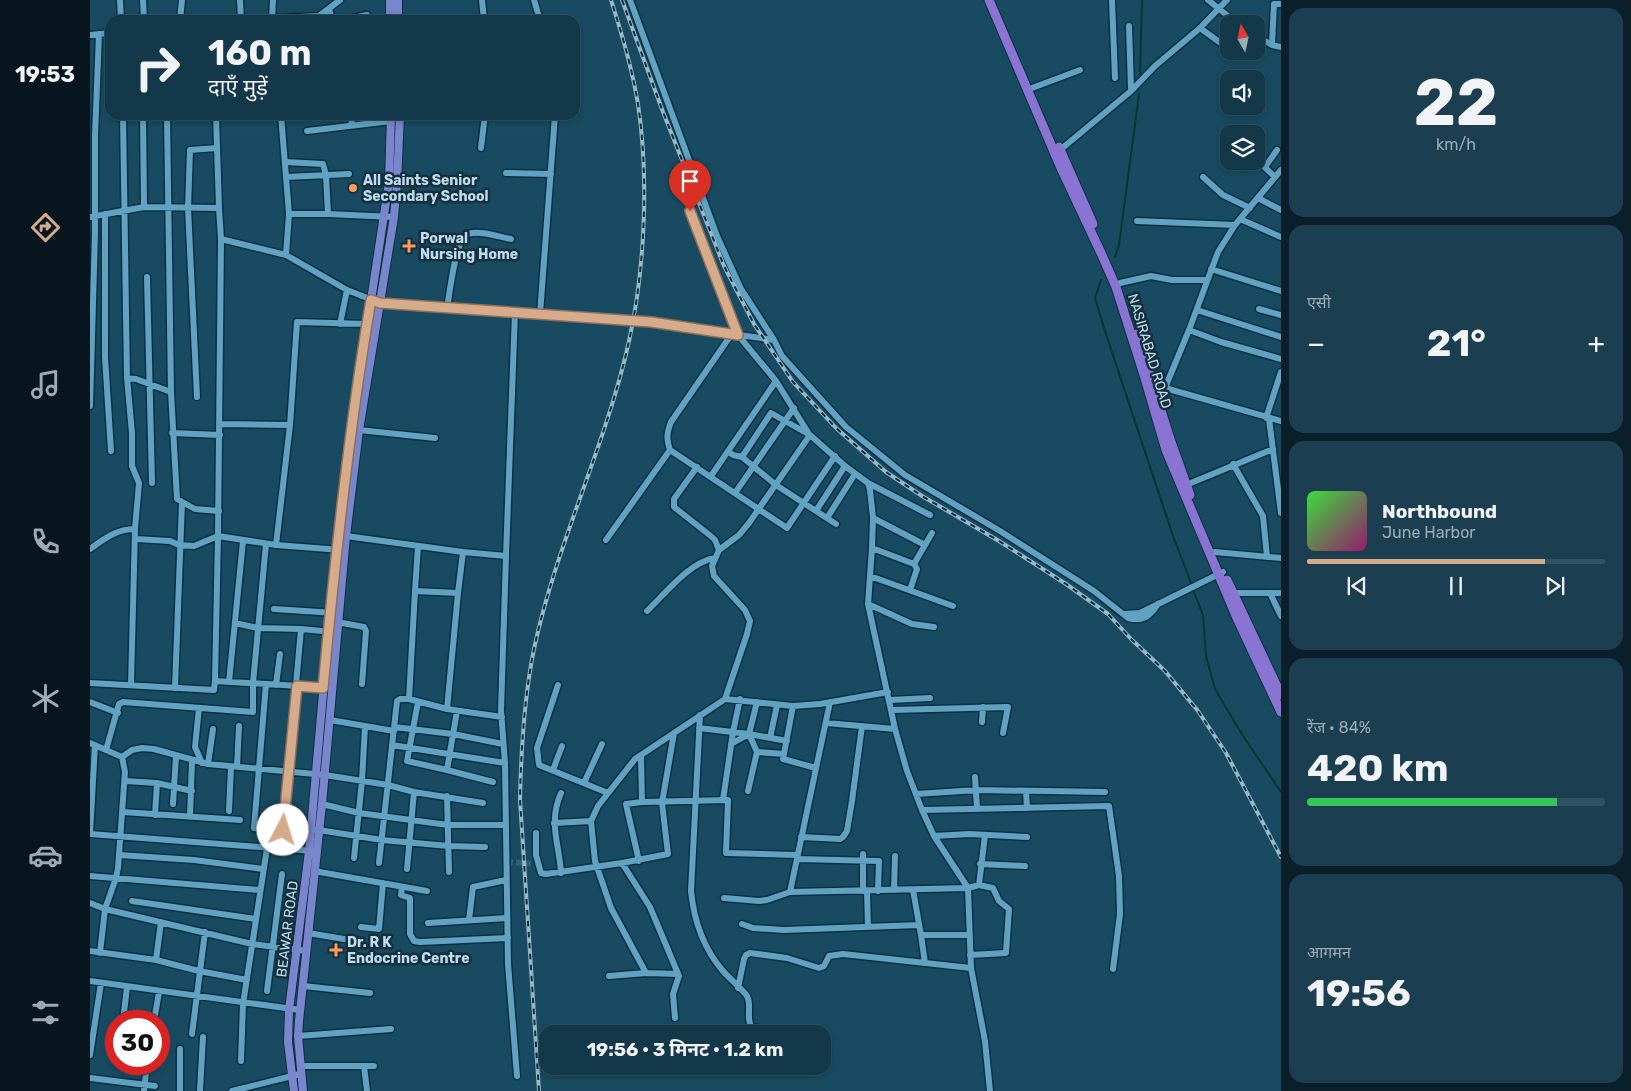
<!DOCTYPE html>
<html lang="hi">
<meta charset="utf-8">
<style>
:root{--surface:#12384a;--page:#1b3f51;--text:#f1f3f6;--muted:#9cacb5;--line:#315262;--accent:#d6ab8b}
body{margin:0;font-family:Rubik,"Noto Sans Devanagari",sans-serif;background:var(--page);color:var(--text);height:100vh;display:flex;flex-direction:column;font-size:19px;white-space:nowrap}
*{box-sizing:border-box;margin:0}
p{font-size:16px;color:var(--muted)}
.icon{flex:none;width:28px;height:28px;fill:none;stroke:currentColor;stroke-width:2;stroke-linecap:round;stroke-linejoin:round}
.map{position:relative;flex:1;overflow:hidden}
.panel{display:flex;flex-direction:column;gap:8px;padding:8px;background:#0a1f29;width:350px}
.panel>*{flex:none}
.hud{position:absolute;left:15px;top:15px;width:475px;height:105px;border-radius:15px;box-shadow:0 2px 8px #0003,0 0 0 1px var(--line);background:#12384a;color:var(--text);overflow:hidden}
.needle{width:32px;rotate:351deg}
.fabs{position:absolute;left:1130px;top:15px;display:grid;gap:10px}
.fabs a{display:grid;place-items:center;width:45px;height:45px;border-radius:10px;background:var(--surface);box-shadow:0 2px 8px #0003,0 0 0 1px var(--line);font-size:25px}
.speed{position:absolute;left:15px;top:1010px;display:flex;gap:10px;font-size:25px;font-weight:700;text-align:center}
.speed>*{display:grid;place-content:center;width:65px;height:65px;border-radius:50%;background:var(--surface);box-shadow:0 2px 8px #0003,0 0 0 1px var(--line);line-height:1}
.speed .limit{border:8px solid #d22;background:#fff;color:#111}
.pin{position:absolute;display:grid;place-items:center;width:42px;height:42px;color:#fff;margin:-51px -21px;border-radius:50% 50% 50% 0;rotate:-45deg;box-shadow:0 0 5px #0007}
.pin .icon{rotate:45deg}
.me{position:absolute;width:55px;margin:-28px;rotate:5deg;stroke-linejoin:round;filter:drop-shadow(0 0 4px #0008)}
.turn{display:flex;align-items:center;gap:18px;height:105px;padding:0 20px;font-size:22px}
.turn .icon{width:65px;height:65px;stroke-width:2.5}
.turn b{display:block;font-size:35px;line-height:42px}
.big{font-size:38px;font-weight:700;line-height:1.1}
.panel .card{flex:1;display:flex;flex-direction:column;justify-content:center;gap:8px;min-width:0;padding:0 18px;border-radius:15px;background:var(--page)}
.panel .dial{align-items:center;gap:0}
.dial b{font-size:65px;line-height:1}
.song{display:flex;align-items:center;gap:15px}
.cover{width:60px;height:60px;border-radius:8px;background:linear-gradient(135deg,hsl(120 70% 55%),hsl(320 70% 35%))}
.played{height:5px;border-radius:2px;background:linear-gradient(90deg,var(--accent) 80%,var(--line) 80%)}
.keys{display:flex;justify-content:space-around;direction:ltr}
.heat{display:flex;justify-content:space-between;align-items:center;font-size:28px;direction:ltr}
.charge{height:8px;border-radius:4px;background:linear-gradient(90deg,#34c759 84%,var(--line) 0)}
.trip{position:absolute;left:449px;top:1025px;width:292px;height:50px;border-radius:15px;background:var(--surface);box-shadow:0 2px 8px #0003,0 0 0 1px var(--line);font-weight:700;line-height:50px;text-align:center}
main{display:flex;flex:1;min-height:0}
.dock{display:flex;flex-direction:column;width:90px;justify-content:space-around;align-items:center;background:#07161e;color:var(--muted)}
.dock .icon{width:35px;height:35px}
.dock .selected{color:var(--accent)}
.dock b{font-size:22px;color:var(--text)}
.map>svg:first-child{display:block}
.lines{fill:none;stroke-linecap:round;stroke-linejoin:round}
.stream{stroke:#023a2d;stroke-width:2}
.minor-tunnel{stroke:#316177;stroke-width:6;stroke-dasharray:6 3;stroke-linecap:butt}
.minor-casing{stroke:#0c3040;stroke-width:9}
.major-casing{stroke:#0c3040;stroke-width:10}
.highway-casing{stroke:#0c3040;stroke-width:11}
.minor{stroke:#61a2c3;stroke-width:6}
.major{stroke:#7986cd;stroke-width:8}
.highway{stroke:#8974d4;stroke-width:9}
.rail-casing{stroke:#94b9cb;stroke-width:4}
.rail{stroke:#142f3d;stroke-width:2;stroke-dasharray:5.5;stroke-linecap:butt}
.route-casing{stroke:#8b6f5a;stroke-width:12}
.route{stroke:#d6ab8b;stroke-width:9}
.poi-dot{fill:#ff9b5b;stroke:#142f3d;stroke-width:2}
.labels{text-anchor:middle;stroke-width:5;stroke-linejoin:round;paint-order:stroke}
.poi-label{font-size:14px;font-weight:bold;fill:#bdddee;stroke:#142f3d;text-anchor:start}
.street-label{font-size:14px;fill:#bdddee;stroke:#142f3d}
</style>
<main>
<nav class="dock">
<b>19:53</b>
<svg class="icon selected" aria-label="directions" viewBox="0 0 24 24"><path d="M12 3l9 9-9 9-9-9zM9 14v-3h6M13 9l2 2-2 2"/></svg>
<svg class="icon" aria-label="music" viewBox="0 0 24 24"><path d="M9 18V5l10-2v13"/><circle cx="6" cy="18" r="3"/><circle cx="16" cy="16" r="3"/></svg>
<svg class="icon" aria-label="phone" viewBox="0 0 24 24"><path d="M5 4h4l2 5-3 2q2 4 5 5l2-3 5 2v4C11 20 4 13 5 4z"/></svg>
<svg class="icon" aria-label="climate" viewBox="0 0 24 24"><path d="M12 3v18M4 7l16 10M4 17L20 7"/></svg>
<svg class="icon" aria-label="car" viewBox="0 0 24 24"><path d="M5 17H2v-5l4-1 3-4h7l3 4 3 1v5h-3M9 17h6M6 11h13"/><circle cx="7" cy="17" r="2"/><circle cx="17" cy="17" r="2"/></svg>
<svg class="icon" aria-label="filters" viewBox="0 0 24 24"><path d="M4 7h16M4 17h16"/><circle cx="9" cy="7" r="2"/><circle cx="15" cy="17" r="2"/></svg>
</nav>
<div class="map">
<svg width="1191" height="1091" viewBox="0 0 1191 1091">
<rect width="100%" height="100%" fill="#184b62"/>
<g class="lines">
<path class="stream" d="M1050,76L1052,0
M1025,257L1029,245L1049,94
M1011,280L1005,298L1015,331L1083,536L1101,583
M1104,592L1113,615L1116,656L1125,689L1153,736L1191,792"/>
<path class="minor-tunnel" d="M417,862L448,864"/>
<g class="minor-casing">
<path id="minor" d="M30,0L31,20
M53,0L54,20
M150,0L151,20
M392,0L394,20
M444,0L450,20
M540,0L627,236L651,289L684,340L692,356L756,427L815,475L910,531L1004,591L1038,618C1053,622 1060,616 1068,604
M1022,0L1025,78
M1118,0L1148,24
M239,9L242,20
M90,20L92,0
M156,20L229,16L250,0
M182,20L183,0
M255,20L277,15
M1039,26L1041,89
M1110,28L1139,49
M0,35L20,33
M1166,36L1182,45L1191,47
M1182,44L1184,4H1191
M1142,51L1147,55L1157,54
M942,88L990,70
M33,115L37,378L42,433V466L49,483L45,529L41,685
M53,115L54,207
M77,115L81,392
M126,115L129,208
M191,115L199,214L196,255
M261,115L262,125
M217,131L301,121
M391,148L395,115
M970,150L1041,91L1065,66L1110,28L1137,0
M1166,159L1185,177
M195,162L233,164L236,175L238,214
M1175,167L1187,150
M416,173L461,174
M196,177L259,174
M1113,177L1133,195L1160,208
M1168,198L1191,210
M600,211L648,335L686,381L719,434
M15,214V357L21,451
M199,214H238L304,217
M0,217L54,207L129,208L131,239L196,255L257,290L290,303L561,322L684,340
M1150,219L1191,237
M1047,221L1145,225
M131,239L128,536L186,545L251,550
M1121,269L1191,291
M57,277L62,483
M1030,283L1061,276L1082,280H1117
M357,308C360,293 365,238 378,234C391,230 409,237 421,239
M1169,309L1191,315
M1107,310L1191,337
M450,314L465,115
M250,324L257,290
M1099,330L1131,342L1191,359
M641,335L581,422C577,432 576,439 580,450L697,528L745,456
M37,378L46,379L81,392L87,499L105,509L129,511
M1075,388L1191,421
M107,397L98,208L100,150L127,148
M1070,405L1075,388L1099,330L1128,252L1145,225L1191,170
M0,406L5,234V136L9,34
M1176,418L1191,372
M1179,419L1191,513
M130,424L200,425
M269,430L345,438
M82,433L130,435
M638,451L643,455L652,457
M1143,464L1173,516L1177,557
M607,467L584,499V507L622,537L625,540L629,550
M621,476L686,381
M778,483L780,490L783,518L782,548L778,604L805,729L817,771L832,810L844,836L878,888L881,968L895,1041L900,1091
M1096,485L1183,449
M645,493L704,408
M726,511L755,466
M737,518L765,474
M783,518L835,545
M746,524L686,485L652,457L681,413L720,435L755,466L778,483L840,515
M256,536L373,552L416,556L411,710L415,763L418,964L427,1076
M46,539L80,541L89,545L104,546L128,536L125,681
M516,540L580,450
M186,545L200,425L207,322L277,324
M782,548L824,564L842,533
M0,549C15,538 27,529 45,529
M1125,552L1191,558
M416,556L425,312
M780,576L863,606
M820,590L827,569L824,564
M325,591L328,546
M1143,593H1191
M1180,593L1191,616
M778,604L822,624L844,627
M184,609L245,613
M557,611C575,594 599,562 625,558
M1034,614L1050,613L1133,572
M247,622L274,627L276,631L272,684
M145,623L168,628L211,629L243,632
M139,682L153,541
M0,683L124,690L125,681L243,688
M176,684L164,828L229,830L292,840L359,846L395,847
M186,685L190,654
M468,685L447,748L449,765L518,793
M85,688L92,502
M319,699L325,591L368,593
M635,699L703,706L730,704L798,692
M800,700L840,698
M0,702L28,713
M328,702L317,761L357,770L403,782
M703,706L693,759L726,768
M109,708L105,747L112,763
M357,709L368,593L373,552
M802,710L918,707L913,733
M610,715L601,891C604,921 613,948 633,971C638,977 654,991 657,996C662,1005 656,1017 661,1026L680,1034
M240,720L304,731
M892,722L893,707
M736,723L805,729
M304,727L363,734L413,744
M609,728L659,734L697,741
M659,734L667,702
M680,738L687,705
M0,743L32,757L35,772L28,868L26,878L15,909L10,953
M641,744L659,734L667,752
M302,745L415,763
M16,750L29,704L33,702L163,712V683L176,544
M551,756L552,802
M32,757L42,750L52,748L64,749L118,764L235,775L298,785L324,792L393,803
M118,764L123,729
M147,767L149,726
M357,770L367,711
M463,770L472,746
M885,777L887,808
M35,781L67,783L102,791
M494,783L512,744
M658,791L667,752L694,754
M936,791L937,808
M471,793C458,823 469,842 471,873
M826,794L887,790L1015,792
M357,796L359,872
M633,800L643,732L650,699
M83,804L86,756
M232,804L269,813L358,825H416
M832,810L1019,806L1029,876L1030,914L1023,969
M139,811L141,767
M33,812L150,820
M65,815L67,783
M100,817L102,761
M464,823L501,821
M193,830L211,629
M446,833V855L451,873L456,874L532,863L578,854L572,803L584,733
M0,834L223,851
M0,834L5,745
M844,836L879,834L937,837
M711,837L750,839L753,837L757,831L762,801L772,726
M29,855L104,860L173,869
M264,858L272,781L275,726
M707,859L789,861L788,891
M549,861L536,804L552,802L638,800L636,853L707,855
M289,863L307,701L310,699H319L357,709L412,717
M532,863L560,907L589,976L583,994L585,1018
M890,864L935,866
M317,869L324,792
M224,871L337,891
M0,876L170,890
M312,887L311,895L320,898V934L324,941L330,942L418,938
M804,890L805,856
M823,890L831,935L835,963
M773,891V854
M777,891L778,926
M700,892L740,702
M634,898L669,901L677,900L700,892L878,888L889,885L895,835
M42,901L166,919
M0,903L15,909L162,944L216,951
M379,920L383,887L416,880
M71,922L66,960L109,971L157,980
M338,923L417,918
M652,924L663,928L694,930L829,925
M271,927L289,929L293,883
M218,933L266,941
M831,935H879
M0,951L66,960
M880,955L916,953L919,909L909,901L903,888L889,885
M556,973L521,908L505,861L501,821L508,806L545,759L635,699L657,634L660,621L655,610L624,576L622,566L629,550L649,535L659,523L720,435
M519,976L556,973L588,974
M0,981L210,1010
M213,986L280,993
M648,988L654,959L656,955L660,953L697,958L729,968L734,966L739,956L753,954L881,968
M177,991L192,874
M33,1021L37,987
M64,1021L69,992
M102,1034L115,932
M208,1036L301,1029
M0,1055L11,983
M151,1061L153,1004L180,829
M210,1066H284
M274,1066L277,1091
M0,1078L65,1086
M54,1091L57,1064
M90,1091V1049
M110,1091L113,1037
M142,1091L210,1074"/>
</g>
<g class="major-casing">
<path id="major" d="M300,0V20
M308,0V20
M204,1091L198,1042L199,1010L219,851L243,581L261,432L299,182L301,115
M213,1091L208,1036L209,1021L232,804L256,536L269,430L304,217L307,183L310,115"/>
</g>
<g class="highway-casing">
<path id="highway" d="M899,0L971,168L1011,253L1026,287L1055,378L1076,450L1147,618L1191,712
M969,147L1003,224
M1047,334L1080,439L1100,495
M1137,580L1191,695"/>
</g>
<use href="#minor" class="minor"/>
<use href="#major" class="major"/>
<use href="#highway" class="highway"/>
<g class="rail-casing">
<path id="rail" d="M532,0L573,112L634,266L664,324L703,382L746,428L796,472L832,496L909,541L976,584L1018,614L1041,639L1075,671L1108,711L1136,753L1191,857
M449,1091L430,800C431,750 434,698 444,649C466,544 516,446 539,341C555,269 559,177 548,104C542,68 532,34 521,0"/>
</g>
<use href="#rail" class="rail"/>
</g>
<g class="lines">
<g class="route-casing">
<path id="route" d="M193,830L207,686L233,688C245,558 259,428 281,300L290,303L561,322L648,335L600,211"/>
</g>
<use href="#route" class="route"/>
</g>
<g class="poi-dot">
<circle cx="263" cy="188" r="5"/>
<path d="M316.5 238.5h5v5h5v5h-5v5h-5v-5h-5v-5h5z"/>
<path d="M243.5 942.5h5v5h5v5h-5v5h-5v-5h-5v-5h5z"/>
</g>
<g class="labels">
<g class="poi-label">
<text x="273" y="185">All Saints Senior<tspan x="273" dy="16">Secondary School</tspan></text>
<text x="330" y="243">Porwal<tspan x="330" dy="16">Nursing Home</tspan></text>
<text x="257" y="947">Dr. R K<tspan x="257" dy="16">Endocrine Centre</tspan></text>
</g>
<g class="street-label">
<text transform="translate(1060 351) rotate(73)" y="5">NASIRABAD ROAD</text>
<text transform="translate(197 929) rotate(-83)" y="5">BEAWAR ROAD</text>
</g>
</g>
</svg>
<div class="fabs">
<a><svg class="needle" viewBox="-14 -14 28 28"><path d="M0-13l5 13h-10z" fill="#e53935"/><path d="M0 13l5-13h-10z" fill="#9cacb5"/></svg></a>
<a><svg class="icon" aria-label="sound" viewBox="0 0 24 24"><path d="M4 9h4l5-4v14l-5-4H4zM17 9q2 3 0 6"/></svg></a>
<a><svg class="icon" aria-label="layers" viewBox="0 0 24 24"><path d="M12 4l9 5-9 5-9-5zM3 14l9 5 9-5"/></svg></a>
</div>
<div class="speed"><div class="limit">30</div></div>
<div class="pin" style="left:600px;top:211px;background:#d93025"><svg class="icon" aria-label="arrive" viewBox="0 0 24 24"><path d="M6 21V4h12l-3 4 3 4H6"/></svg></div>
<svg class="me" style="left:193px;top:830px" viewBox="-20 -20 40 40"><circle r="19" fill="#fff"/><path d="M0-13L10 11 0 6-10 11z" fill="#d6ab8b"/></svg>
<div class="trip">19:56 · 3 मिनट · 1.2 km</div>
<div class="hud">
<div class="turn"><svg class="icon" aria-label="right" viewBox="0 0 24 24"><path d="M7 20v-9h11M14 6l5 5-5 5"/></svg><div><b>160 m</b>दाएँ मुड़ें</div></div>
</div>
</div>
<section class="panel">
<div class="card dial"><b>22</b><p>km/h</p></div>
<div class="card"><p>एसी</p>
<div class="heat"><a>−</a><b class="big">21°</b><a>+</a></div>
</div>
<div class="card">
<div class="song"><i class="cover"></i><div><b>Northbound</b><p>June Harbor</p></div></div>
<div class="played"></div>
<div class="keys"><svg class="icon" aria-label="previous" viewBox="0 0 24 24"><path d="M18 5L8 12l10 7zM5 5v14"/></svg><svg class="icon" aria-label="pause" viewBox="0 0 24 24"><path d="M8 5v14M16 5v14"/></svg><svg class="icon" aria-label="next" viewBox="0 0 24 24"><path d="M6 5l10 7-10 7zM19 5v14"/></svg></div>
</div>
<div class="card"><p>रेंज · 84%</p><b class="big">420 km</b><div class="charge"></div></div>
<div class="card"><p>आगमन</p><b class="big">19:56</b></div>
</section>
</main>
